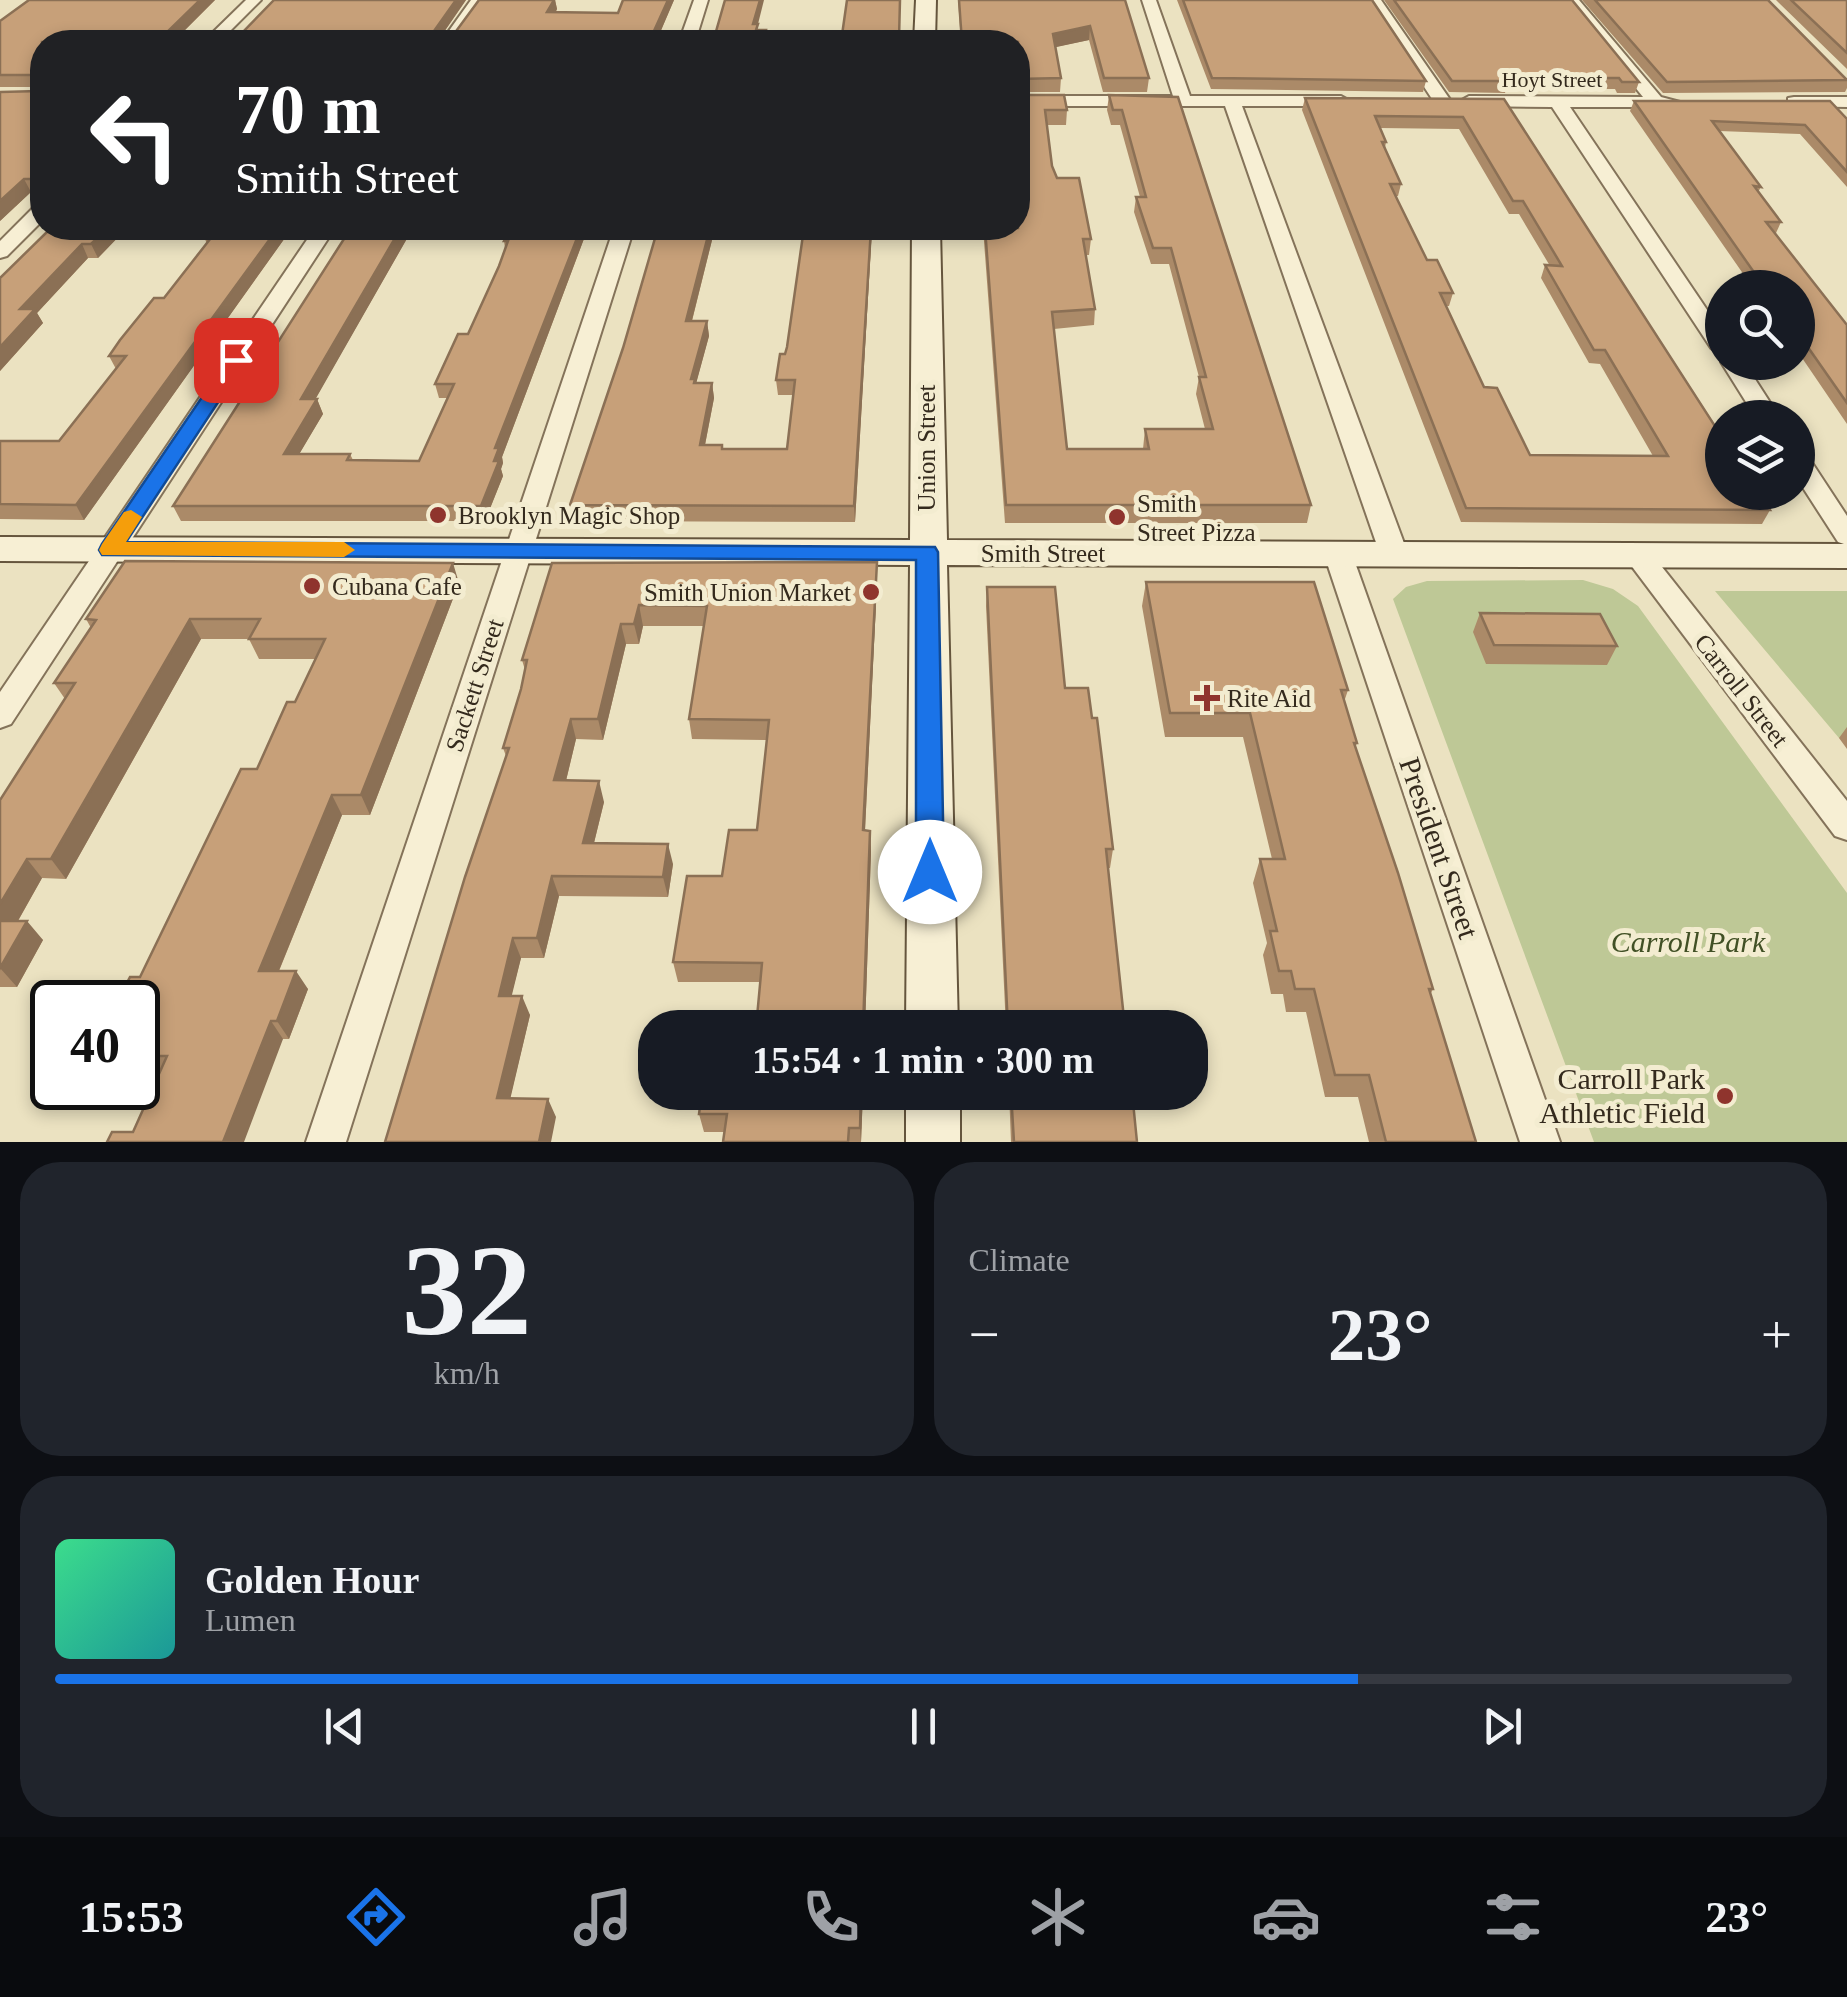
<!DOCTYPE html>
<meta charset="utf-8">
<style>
:root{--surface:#171b24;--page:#20242c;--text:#f1f3f6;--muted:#9ea1a6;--line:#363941;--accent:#1a73e8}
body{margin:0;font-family:"Times New Roman",serif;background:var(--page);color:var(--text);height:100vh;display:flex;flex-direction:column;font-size:38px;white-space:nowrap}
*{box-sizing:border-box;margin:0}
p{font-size:32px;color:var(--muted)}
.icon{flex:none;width:55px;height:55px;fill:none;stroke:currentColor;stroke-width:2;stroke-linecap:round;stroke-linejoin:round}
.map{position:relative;height:1142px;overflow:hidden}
.drawer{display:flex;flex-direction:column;gap:20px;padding:20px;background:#0d0f14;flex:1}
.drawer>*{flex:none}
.top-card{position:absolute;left:30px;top:30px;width:1000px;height:210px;border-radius:40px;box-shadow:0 5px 15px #0003;background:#202124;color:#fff;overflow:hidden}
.tools{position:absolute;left:1705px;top:270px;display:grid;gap:20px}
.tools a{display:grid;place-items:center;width:110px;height:110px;border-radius:50%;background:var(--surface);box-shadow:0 5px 15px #0003;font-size:50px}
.speed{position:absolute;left:30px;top:980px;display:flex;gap:20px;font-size:50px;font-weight:700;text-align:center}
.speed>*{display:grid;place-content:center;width:130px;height:130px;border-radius:50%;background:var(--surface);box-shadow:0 5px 15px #0003;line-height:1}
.speed .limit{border:5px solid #111;border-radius:15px;background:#fff;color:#111}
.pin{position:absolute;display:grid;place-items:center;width:85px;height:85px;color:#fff;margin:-42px;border-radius:20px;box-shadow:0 5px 15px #0006}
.me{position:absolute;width:110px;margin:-55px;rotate:0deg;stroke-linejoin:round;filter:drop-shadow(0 0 8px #0008)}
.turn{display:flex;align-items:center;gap:35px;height:210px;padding:0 40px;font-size:45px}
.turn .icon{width:130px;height:130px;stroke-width:2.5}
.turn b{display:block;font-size:70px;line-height:85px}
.big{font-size:75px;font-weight:700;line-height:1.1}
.drawer .widget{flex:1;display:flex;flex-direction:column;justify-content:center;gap:15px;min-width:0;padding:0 35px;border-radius:40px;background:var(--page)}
.drawer .dial{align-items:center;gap:0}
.dial b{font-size:130px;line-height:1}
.song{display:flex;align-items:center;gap:30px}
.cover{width:120px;height:120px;border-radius:15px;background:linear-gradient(135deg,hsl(150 70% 55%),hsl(180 70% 35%))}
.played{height:10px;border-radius:5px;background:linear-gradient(90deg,var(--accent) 75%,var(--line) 75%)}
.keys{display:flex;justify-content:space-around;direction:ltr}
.heat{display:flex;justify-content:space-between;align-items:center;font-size:55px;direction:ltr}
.drawer .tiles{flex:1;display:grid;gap:20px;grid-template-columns:1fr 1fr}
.widget:last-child{grid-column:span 2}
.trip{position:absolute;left:638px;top:1010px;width:570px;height:100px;border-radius:40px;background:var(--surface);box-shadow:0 5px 15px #0003;font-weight:700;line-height:100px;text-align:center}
.tabs{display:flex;height:160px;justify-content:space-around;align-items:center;background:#090b0e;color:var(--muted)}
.tabs .icon{width:70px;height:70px}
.tabs .selected{color:var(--accent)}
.tabs b{font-size:45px;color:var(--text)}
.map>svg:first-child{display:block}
.green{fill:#bec896}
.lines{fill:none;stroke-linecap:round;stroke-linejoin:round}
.street-casing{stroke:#84735a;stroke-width:4}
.secondary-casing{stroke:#65553d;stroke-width:4}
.street{fill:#f7efd4;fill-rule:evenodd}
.secondary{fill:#f7efd4;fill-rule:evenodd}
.wall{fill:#ab8a68;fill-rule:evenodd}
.shaded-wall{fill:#8b7055}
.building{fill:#c7a079;stroke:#8b7055;stroke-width:2.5;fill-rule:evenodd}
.route{fill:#1a73e8;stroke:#114b97;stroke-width:2.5}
.slow{fill:#f59e0b}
.poi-dot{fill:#8f342d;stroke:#f3ecd0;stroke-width:4}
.labels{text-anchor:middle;stroke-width:10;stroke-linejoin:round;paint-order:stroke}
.far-street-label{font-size:22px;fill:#342a1d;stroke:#f3ecd0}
.street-label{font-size:25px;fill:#342a1d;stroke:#f3ecd0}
.poi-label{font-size:25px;fill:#342a1d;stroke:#f3ecd0;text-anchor:start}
.near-street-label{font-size:30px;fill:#342a1d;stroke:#f3ecd0}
.near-park-label{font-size:30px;font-style:italic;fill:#415025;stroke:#f3ecd0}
.near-poi-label{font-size:30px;fill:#342a1d;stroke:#f3ecd0;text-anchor:end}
</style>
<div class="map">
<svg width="1847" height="1142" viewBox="0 0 1847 1142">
<rect width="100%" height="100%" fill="#ebe2c1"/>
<path class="green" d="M1583,580L1613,589L1638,606L1847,893V1142H1594L1393,599L1406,587L1427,581Z
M1715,591H1847V738H1839Z"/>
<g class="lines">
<g class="street-casing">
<path id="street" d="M246,0H261L219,42H203Z
M471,0H485L457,42H441Z
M694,0H708L695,42H679Z
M1142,0H1156L1190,96H1341L1350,101L1341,106H1242L1408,554L1404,560H1384L1380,554L1225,106H1018V96H1173Z
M1367,0H1381L1451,101L1448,105H1436Z
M1564,0H1579L1661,97L1680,102L1671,107H1570L1722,332V355L1711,348L1552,107L1469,106L1460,101L1469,96L1643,97Z
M1794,97H1847V107L1788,106V98Z
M42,204V221L7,256L0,258V241L35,206Z
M315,228H335L11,724L0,728V692Z
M614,228H634L346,1142H306Z
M1722,359V362H1744L1780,418H1756L1721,362Z
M1798,453L1807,455L1847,516V545L1838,542L1798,480Z
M1338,545L1348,548L1352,554L1560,1142H1520L1324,554L1328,548Z
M1637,545L1647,548L1847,801V840L1835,836L1627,560L1623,554L1627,548Z"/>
</g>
<g class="secondary-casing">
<path id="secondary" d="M916,0H936L935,42H914Z
M912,228H940L947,540L1847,544V568L947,565L958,1028H906L910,565L0,561V537L910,540Z
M906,1092H960V1142H906Z"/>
</g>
<use href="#street" class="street"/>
<use href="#secondary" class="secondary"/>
</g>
<path class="wall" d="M29,0H215L178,37L237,38L466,0L444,32L454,34L479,0H555L557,9L556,12L618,13L623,0H674L656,42H42V192H31L0,221L39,87H0V21Z
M958,0H1125L1149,78L1147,92H1103L1089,40L1055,47L1061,78L1060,92H1018L1019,95L1067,110L1066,125H1047L1052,166L1057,178L1091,239L1089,255H1086L1095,309L1094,325L1054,329L1067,449H1143L1145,429H1205L1196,394L1199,377L1169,264H1151L1134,212L1136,197H1140L1120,125H1111L1107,110L1109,95L1178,97L1311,505L1307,523H1005L983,228H1018V42H961Z
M1177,0H1372L1426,81L1423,92L1211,89Z
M1384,0H1572L1639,82L1635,93H1617L1615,89H1506L1505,93L1449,92Z
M1582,0H1768L1844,78L1847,79V88L1845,92L1663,93Z
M1776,0H1847V69Z
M1305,98L1504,99L1770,510L1762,524L1461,522L1302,110ZM1380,128L1459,129L1509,214H1519L1550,266L1545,265L1541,278L1589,363L1600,364L1653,456L1530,455L1484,387L1446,306H1449L1453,293L1427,260L1396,196H1398L1401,184L1385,148L1386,142Z
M1634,101L1847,119V187L1800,134L1719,131L1761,187L1758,192L1781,222L1776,233H1774L1847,325V424L1798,352V288H1753L1630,111Z
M51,228H127L98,258H88L37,313L43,323L0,371V278Z
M292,228L84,520L0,519V441H59L116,369L109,356L164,298L207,244L203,234Z
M351,228H413L315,399H317L323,414L299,454H350L353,460L419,461L447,398H439L435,384L468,334L499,266L505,248L504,241L511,228H588L502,457L503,463L501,469L503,476L485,521H181L173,506Z
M658,228H715L692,321H707L709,336L696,383H712L714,398L705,445L723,449H787L793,395H778L776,380L785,354L872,228L855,522L574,521L570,505L623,348Z
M877,562V583L865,831H870L871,851L865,1028H756L760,982H678L673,962L722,876L757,830L767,740L692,739L689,719L704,626H643L639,644H626L603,740L576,739L566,781L604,802L594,843L673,864L668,897L559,896L544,958H521L511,996L530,1015L510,1098L556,1117L385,1142L506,756L503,748L521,689L525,670L522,660L552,563Z
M1146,582L1348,690L1344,702L1357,743L1355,748L1433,989L1430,995L1476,1142H1369L1358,1097H1325L1306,1012H1286L1283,994H1271L1263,955L1267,943L1253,883L1260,859H1272L1243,737H1165L1142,606Z
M459,583L370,815H342L279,971L308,989L289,1039H283L133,1132L159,1074H154L139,1056L147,1038L140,1029H138V1002L140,977L295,702L316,659H259L249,639H201L66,879L42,878L18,921L43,940L17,987H0V800L65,699L54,683L91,628L86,619Z
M987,587L1065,688L1092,718L1113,849L1110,868H1107L1125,1028H1006L986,606Z
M1480,613L1617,646L1607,665L1486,664L1473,632Z
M1847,727V749L1839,738Z
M863,1092L861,1142H723L724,1132H704L699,1114Z
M1009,1092H1132L1137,1142H1011Z"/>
<path class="shaded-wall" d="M200,0H215L173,42L162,37Z
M456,0H466L437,42L434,31Z
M554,0H555L557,9L549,23L547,12Z
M668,0H674L656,42H649Z
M760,0H764L755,36L753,24Z
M1090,26L1089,40L1052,48L1053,34Z
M24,179L31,192L0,221V201Z
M108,228H127L98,258L91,244Z
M278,228H292L84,520L76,505Z
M401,228H413L307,414L301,399Z
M581,228H588L502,457L503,463L501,469L503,476L485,521L481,506L494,461L495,448Z
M710,228H715L688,336L686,321Z
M871,228H872L855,522L854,506Z
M82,244L88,258L37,313L43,323L0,371V347L20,309Z
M707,321L709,336L696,384L691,379Z
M712,383L714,398L702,460L700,445Z
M317,399L323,414L291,468L284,454Z
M877,562V583L864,850L863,830Z
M453,563L459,583L370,815L361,795Z
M639,605L643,626L639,644L634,624Z
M190,619L201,639L66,879L51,859Z
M621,624L626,644L603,740L598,719Z
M571,719L576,739L561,801L554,780Z
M599,781L604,802L589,863L583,843Z
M332,795L342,815L271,990L259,971Z
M870,831L871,851L865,1028H863Z
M668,844L673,864L668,897L663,877Z
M27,859L42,878L7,940L0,931V904Z
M552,876L559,896L544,958L537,938Z
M27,921L43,940L17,987L0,968Z
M513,938L521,958L507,1015L499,996Z
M296,971L308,989L289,1039L277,1021Z
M522,996L530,1015L506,1117L497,1098Z
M271,1021L283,1039L244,1142H223Z
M861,1092H863L861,1142L860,1128Z
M548,1099L556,1117L551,1142H539Z"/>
<path class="building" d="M29,0H200L162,37L237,38L274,0H456L434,31L454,34L479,0H554L547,12L618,13L623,0H668L649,42H42V179H24L0,201V92L39,91L40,79L36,75H0V21Z
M725,0H760L753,24H758L756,30H766L763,42H713Z
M847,0H900L899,39H890V42H841Z
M959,0H1125L1149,78H1104L1090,26L1053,34L1061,78L1018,79V42H962Z
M1183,0H1372L1426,81L1212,78Z
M1394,0H1572L1639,82H1622L1619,78H1505L1508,81H1452Z
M1595,0H1768L1847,80L1667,82Z
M1791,0H1847V53Z
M1018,91L1019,95H1064L1067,110H1045L1052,166L1057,178H1079L1091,239H1083L1095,309L1052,312L1067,449H1149L1145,429H1213L1199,377H1206L1171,248H1153L1136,197H1146L1122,110H1113L1109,95L1178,97L1311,505H1006L985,228H1018Z
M1305,98L1504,99L1722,437V492H1759L1770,510L1466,508ZM1375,116L1463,117L1513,201H1523L1562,266L1545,265L1594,350H1605L1668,456L1530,455L1497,388L1484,387L1440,293H1453L1437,260H1427L1398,201L1390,184H1401L1382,142H1386Z
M1634,101H1830L1847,119V172L1805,125L1712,121L1761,187L1754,186L1781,222H1766L1847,325V403L1798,333V288H1765Z
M51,228H108L91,244H82L20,309H35L0,347V278Z
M208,228H278L76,505L0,504V441H59L126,356H109L120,340L154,298H164L214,234H203Z
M351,228H401L301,399H317L284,454H350L347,460L419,461L454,384H435L458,334H468L499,266L508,241H504L511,228H581L495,448H499L494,461H499L481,506H173Z
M658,228H710L686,321H707L691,379H695L694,383H712L700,445H722V449H787L795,380H776L780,354H785L787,347L804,228H871L854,506L570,505L623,348Z
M125,561L453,563L361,795H332L259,971H296L277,1021H271L223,1142H107L112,1132H133L167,1056H139L156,1020H138V1002H117L130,977H140L241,769H257L287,702H295L325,639H249L260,619H190L51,859H27L0,904V800L75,683H54L96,620L86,619Z
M877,562L863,830L870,831L863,1028H756L762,963L673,962L687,876H722L729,830H757L769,720L689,719L707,606L639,605L634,624H621L598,719H571L554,780L599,781L583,843L668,844L663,877L552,876L537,938H513L499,996H522L497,1098L548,1099L539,1142H385L465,877L509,748H503L521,689L527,660H522L552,563Z
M1146,582H1314L1348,690H1341L1357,743H1354L1398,873L1433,989H1429L1476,1142H1386L1369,1075H1335L1314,989H1295L1291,971H1279L1270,931H1277L1260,859H1285L1250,713H1170Z
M987,587H1055L1065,688H1088L1092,718H1097L1113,849H1106L1125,1028H1008Z
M1480,613L1600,614L1617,646L1494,645Z
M0,921H27L0,968Z
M702,1092H861L860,1128H849L848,1142H723L727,1114H699Z
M1011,1092H1132L1137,1142H1014Z"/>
<path class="route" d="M236,354L246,360L126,542L935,547L938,552L944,872L940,881L930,885L920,881L916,872V560L102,555L99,550L102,544L230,356Z"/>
<path class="slow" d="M131,510L142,517L126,542H344L355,550L344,557L102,555L99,550L102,544L124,512Z"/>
<g class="poi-dot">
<circle cx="438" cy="515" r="10"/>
<circle cx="1117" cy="517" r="10"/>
<circle cx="312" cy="586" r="10"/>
<circle cx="871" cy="592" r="10"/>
<path d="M1202 683h10v10h10v10h-10v10h-10v-10h-10v-10h10z"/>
<circle cx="1725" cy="1096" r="10"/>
</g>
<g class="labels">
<g class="far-street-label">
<text x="1552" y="87">Hoyt Street</text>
</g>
<g class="street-label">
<text transform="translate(926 448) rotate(-90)" y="9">Union Street</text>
<text x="1043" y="562">Smith Street</text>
<text transform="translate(474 685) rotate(-72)" y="9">Sackett Street</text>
<text transform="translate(1742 690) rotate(52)" y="9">Carroll Street</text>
</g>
<g class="poi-label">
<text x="1137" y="512">Smith<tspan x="1137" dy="29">Street Pizza</tspan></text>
<text x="458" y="524">Brooklyn Magic Shop</text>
<text x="332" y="595">Cubana Cafe</text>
<text x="851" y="601" text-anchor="end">Smith Union Market</text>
<text x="1227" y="707">Rite Aid</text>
</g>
<g class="near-street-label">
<text transform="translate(1439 848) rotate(71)" y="10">President Street</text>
</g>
<g class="near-park-label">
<text x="1688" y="952">Carroll Park</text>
</g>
<g class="near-poi-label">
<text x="1705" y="1089">Carroll Park<tspan x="1705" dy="34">Athletic Field</tspan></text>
</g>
</g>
</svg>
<div class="tools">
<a><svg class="icon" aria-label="search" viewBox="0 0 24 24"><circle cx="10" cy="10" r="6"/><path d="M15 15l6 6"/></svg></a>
<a><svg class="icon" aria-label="layers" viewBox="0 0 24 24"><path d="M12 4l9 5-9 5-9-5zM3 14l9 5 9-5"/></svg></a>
</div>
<div class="speed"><div class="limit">40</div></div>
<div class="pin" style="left:236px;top:360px;background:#d93025"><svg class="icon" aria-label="arrive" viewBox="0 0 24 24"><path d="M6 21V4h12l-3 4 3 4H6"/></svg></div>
<svg class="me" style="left:930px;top:872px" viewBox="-20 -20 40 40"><circle r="19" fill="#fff"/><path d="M0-13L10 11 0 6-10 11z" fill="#1a73e8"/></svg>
<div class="trip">15:54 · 1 min · 300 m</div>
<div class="top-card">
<div class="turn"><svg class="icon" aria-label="left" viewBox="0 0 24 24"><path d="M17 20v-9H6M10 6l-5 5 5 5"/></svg><div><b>70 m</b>Smith Street</div></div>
</div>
</div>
<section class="drawer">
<div class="tiles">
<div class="widget dial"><b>32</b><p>km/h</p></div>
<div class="widget"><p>Climate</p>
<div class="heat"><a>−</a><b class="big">23°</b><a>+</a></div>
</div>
<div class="widget">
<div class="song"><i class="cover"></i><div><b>Golden Hour</b><p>Lumen</p></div></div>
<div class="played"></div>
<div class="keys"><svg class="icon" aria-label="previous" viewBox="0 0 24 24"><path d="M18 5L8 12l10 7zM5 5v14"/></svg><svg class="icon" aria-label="pause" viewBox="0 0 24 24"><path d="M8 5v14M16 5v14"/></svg><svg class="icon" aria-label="next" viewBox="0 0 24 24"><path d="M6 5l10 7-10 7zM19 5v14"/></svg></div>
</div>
</div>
</section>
<nav class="tabs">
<b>15:53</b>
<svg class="icon selected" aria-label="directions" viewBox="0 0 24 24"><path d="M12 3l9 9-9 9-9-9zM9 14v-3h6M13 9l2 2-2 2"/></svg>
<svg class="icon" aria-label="music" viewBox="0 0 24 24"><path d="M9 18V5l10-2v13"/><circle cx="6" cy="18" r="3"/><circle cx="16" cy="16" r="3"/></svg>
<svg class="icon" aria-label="phone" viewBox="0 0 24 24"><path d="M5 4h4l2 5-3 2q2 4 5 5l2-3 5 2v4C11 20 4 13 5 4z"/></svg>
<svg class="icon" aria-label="climate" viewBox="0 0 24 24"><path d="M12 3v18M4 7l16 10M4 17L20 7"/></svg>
<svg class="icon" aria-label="car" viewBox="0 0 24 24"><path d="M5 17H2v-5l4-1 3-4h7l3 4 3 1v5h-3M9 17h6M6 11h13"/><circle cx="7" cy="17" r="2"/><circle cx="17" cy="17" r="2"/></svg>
<svg class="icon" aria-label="filters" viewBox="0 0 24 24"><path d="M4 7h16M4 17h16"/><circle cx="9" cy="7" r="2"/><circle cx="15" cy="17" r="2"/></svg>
<b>23°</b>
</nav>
